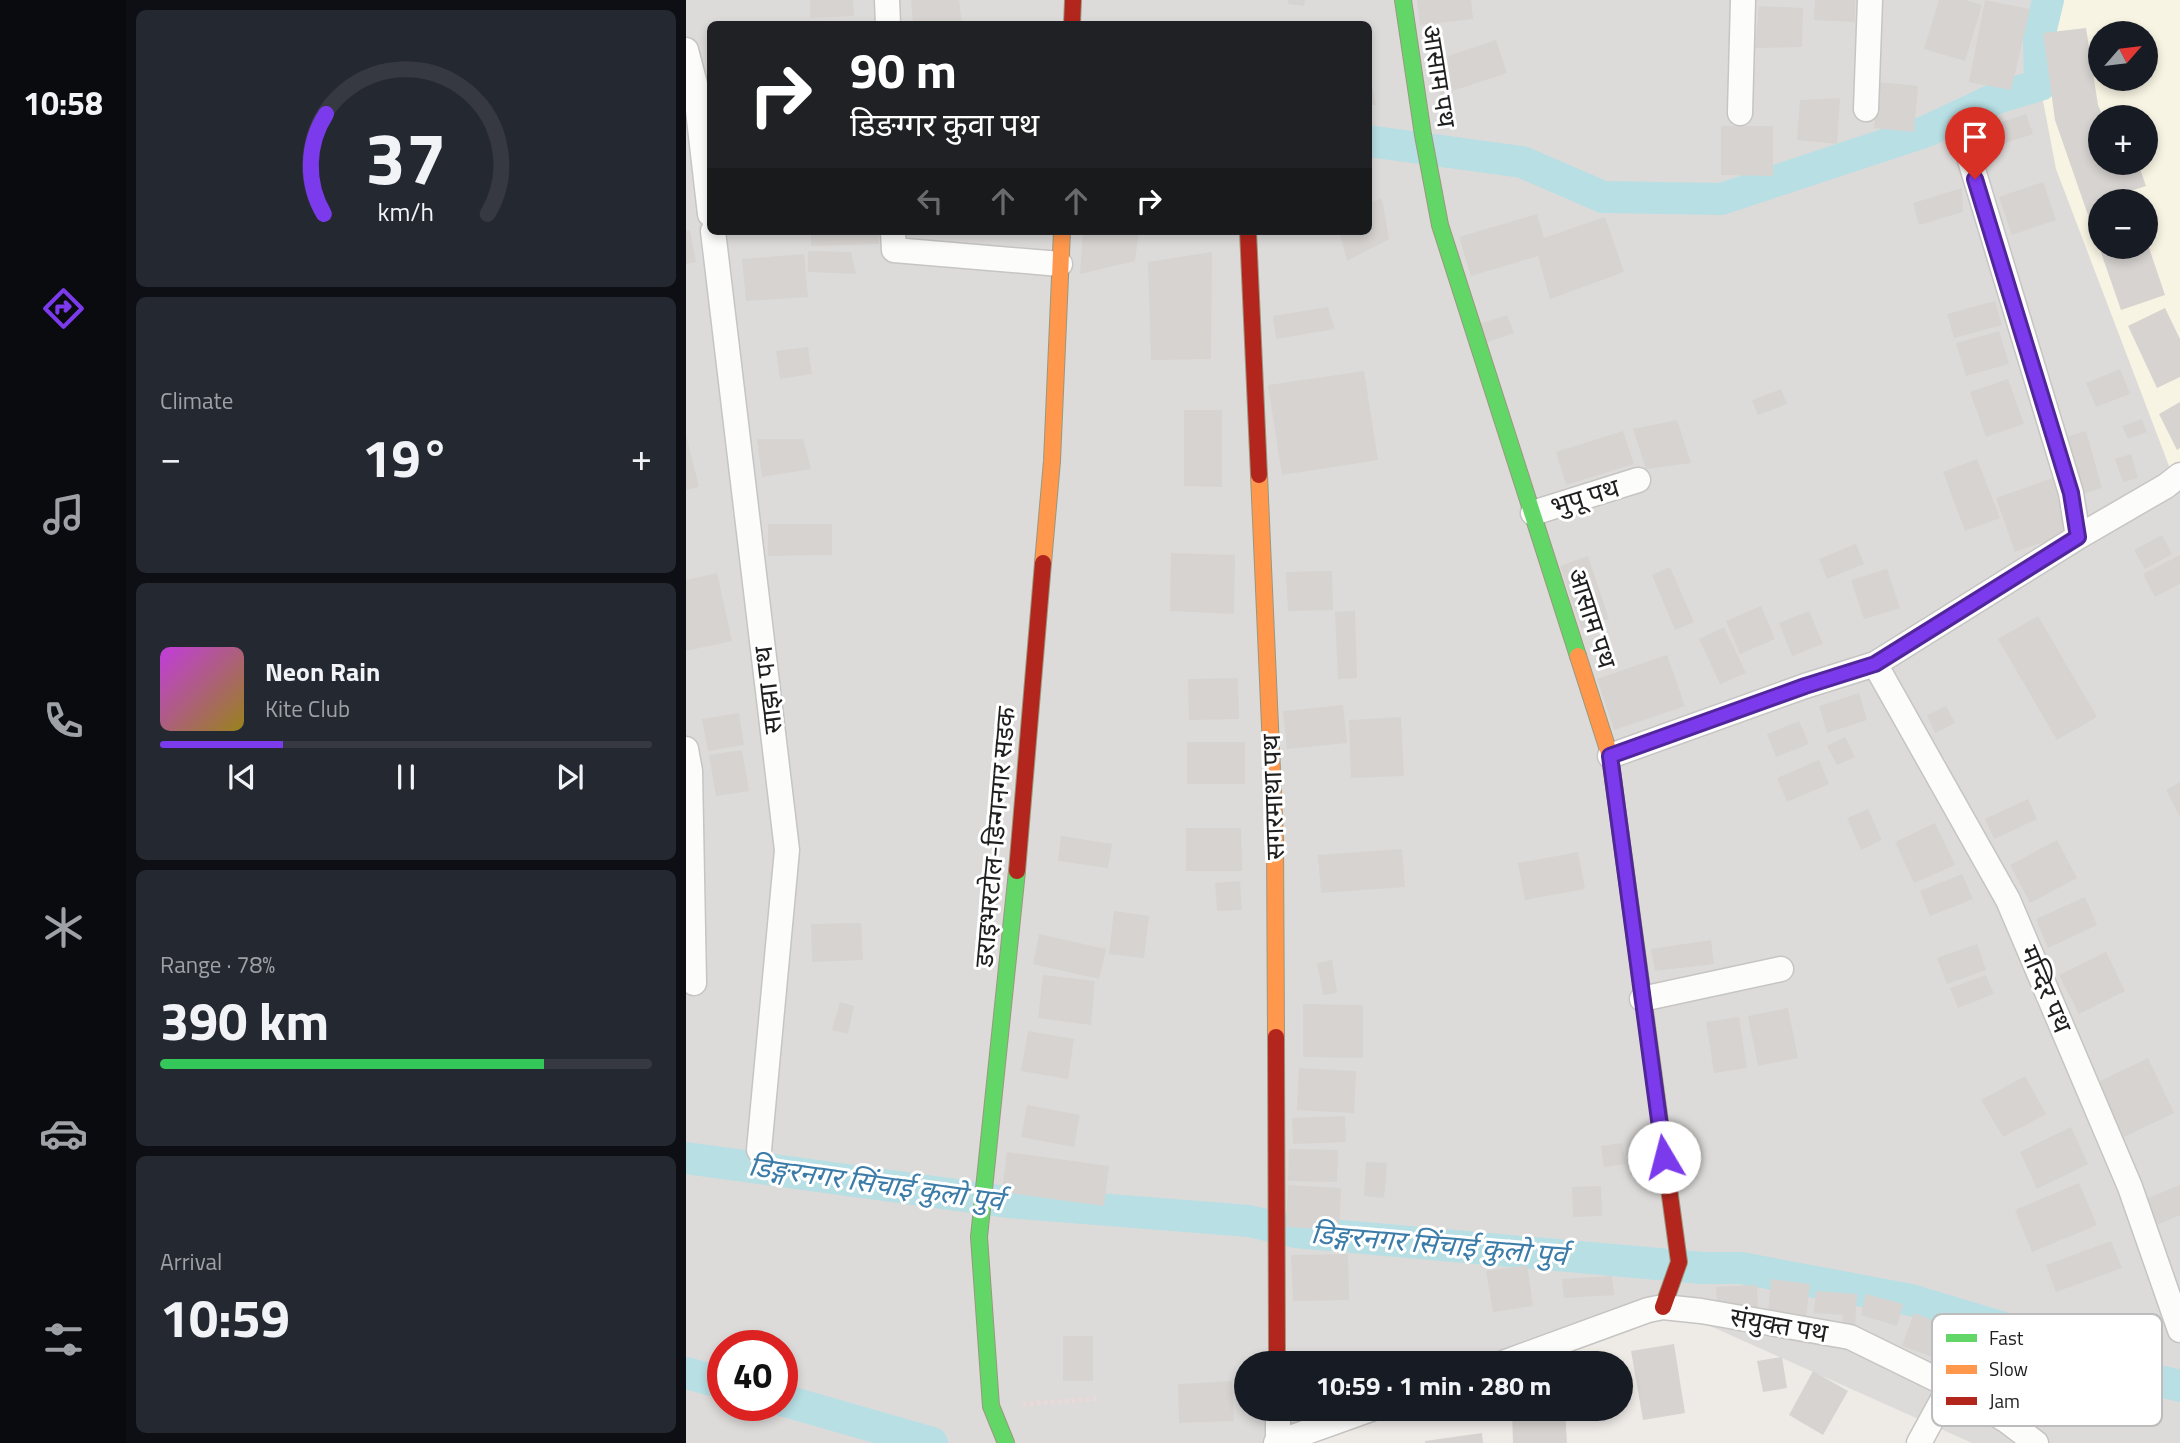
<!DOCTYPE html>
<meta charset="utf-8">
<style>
:root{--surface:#171b24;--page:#242831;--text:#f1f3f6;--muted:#9ea1a6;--line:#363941;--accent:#7c3aed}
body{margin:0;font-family:"Titillium Web","Noto Sans Devanagari",sans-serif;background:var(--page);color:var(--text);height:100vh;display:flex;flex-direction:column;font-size:26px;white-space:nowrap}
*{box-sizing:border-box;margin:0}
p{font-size:23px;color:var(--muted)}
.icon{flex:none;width:38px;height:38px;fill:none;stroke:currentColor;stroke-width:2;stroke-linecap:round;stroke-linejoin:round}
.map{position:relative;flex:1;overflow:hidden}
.side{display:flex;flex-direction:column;gap:10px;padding:10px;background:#0d0f14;width:560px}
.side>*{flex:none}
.top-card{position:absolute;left:21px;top:21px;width:665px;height:214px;border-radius:10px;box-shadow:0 4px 10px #0003;background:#202124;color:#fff;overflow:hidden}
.needle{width:46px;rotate:62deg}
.buttons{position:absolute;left:1402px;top:21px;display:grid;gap:14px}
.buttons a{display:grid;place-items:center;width:70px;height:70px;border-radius:50%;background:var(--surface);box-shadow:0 4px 10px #0003;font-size:35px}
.speed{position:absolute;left:21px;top:1330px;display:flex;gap:14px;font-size:35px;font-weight:700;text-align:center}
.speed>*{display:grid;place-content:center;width:91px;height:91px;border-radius:50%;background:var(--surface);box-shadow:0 4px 10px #0003;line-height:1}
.speed .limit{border:10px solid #d22;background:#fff;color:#111}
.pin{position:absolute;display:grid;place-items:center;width:60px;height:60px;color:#fff;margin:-72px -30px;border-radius:50% 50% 50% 0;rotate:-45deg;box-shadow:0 0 7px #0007}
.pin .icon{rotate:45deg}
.me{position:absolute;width:77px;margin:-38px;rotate:352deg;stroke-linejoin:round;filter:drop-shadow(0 0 5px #0008)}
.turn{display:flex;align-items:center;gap:24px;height:147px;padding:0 28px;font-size:32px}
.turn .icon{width:91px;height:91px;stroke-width:2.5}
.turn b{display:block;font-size:49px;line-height:60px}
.lanes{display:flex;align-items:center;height:66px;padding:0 28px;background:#0003;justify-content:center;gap:35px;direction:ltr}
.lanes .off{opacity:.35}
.big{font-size:52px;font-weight:700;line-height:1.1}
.side .widget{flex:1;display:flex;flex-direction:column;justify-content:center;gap:10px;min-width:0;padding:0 24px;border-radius:10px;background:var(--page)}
.side .dial{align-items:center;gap:0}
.dial svg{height:182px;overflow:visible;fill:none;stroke:var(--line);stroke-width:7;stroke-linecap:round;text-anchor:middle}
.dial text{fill:var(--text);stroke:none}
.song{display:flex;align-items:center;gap:21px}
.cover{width:84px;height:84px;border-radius:10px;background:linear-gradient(135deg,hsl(290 70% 55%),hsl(50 70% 35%))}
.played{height:7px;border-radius:4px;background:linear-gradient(90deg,var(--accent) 25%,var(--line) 25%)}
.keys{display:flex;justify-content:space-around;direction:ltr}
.heat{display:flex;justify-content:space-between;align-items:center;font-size:38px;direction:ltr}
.charge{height:10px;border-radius:5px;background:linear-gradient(90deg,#34c759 78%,var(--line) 0)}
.trip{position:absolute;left:548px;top:1351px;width:399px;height:70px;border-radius:35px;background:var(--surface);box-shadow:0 4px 10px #0003;font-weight:700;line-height:70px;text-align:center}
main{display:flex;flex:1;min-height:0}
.tabs{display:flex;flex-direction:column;width:126px;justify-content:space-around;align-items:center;background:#090b0e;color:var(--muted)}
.tabs .icon{width:49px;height:49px}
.tabs .active{color:var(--accent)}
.tabs b{font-size:32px;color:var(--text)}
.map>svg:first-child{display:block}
.residential{fill:#dddbd9;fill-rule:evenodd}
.education{fill:#f7f4e3;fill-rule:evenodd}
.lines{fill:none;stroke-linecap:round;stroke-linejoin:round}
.canal{stroke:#b7dfe4;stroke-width:32}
.building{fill:#d6d3d0}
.street-casing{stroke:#c6c5c3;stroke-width:27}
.fast-casing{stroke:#99987e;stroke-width:18}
.slow-casing{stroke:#99987e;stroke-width:18}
.jam-casing{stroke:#99987e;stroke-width:18}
.path{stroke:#ebd9d9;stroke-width:4.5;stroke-dasharray:3.5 3.5;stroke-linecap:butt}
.street{stroke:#fcfcfb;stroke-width:24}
.fast{stroke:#63d668;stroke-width:16}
.slow{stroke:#ff974d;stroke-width:16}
.jam{stroke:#b3261e;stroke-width:16}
.route-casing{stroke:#51269a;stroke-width:18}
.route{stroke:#7c3aed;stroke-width:12}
.labels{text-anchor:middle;stroke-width:6;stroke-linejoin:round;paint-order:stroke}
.street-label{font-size:26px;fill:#1f1f1f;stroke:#fff}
.water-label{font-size:28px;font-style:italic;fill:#3c7ca8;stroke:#fff}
.key{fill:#fff;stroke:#bcbcbc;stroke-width:2}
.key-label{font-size:19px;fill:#1f1f1f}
</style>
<main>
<nav class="tabs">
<b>10:58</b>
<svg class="icon active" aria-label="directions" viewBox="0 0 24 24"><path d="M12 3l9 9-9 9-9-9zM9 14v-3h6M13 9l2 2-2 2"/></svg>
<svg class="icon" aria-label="music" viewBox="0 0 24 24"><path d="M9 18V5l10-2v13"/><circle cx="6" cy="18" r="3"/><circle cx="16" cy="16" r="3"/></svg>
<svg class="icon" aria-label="phone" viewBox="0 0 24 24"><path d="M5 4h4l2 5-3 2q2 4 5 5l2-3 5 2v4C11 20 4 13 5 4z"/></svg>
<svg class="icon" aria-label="climate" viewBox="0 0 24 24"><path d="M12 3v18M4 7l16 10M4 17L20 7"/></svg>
<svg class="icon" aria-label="car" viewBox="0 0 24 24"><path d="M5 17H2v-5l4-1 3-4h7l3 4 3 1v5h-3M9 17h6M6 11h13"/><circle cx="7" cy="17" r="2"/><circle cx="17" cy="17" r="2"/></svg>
<svg class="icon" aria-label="filters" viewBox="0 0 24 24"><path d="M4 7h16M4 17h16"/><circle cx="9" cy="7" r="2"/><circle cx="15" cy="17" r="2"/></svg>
</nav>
<section class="side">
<div class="widget dial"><svg viewBox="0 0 100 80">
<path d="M14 69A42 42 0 1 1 86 69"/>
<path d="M14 69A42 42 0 0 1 15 25" stroke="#7c3aed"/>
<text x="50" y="56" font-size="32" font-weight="700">37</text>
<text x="50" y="72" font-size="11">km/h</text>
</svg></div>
<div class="widget"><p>Climate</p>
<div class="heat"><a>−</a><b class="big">19°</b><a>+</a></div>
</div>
<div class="widget">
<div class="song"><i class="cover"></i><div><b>Neon Rain</b><p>Kite Club</p></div></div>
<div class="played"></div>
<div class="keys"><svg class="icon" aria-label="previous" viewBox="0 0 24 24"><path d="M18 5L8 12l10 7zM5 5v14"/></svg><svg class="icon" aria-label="pause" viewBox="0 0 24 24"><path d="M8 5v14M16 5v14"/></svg><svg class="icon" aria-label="next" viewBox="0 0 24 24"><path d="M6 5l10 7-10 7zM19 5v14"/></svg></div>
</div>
<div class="widget"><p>Range · 78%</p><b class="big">390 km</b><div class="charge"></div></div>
<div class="widget"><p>Arrival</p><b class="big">10:59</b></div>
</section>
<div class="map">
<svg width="1494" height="1443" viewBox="0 0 1494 1443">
<rect width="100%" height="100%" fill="#eeebe7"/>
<path class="residential" d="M0,0H1494V1443H1286L977,1305L812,1363H560V1409H683L590,1443H0ZM24,24H682V231H24ZM1414,33H1460V79H1414ZM1414,117H1460V163H1414ZM1414,201H1460V247H1414ZM37,1346H96V1405H37Z"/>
<path class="education" d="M1362,0H1494V475L1488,479L1370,169L1354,85L1353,37ZM1414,33H1460V79H1414ZM1414,117H1460V163H1414ZM1414,201H1460V247H1414Z"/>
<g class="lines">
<path class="canal" d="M682,141L836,162L917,197L1035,199L1241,131L1311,98L1354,85L1353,37L1362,0
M0,1158L322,1202L563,1221L610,1232L1017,1268H1055L1225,1300L1348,1337L1457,1377L1494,1386
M0,1373L37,1383
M96,1400L246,1443"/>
</g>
<path class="building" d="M124,0H167L168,16L124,18Z
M225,0H273L276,24H227Z
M602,0H619L618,6L602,4Z
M731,0H785L787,19L734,25Z
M1129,0H1169V22L1128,20Z
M1253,0H1280L1296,5L1279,61L1238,49Z
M1299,0L1344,9L1325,90L1283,82Z
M1073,6L1117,8L1116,47L1069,48Z
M1400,28L1412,105L1417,117H1414V163H1452L1460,186L1444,191L1447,201H1414V247H1460V239L1479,295L1435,310L1369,120L1357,33Z
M810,40L821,73L754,95L743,62Z
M682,75H684L690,105H682Z
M1192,82L1232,86L1228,132L1188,128Z
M1154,98L1151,144L1111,140L1114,100Z
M1340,114L1347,134L1310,146L1303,126Z
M1035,126H1087V176L1035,175Z
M1357,182L1370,220L1326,235L1313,197Z
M1276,188L1277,212L1233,225L1227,203Z
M696,199L703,239L661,261L653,231H682V202Z
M851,214L858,238L919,217L938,272L864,299L852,256L785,276L773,237Z
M4,230L10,262L0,264V231Z
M125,231H192L193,244L125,246Z
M397,231H453L449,261L394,274Z
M122,251L165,252L170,274L122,272Z
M526,252L525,359L465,360L462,262Z
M118,254L122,297L60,301L56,259Z
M1309,301L1316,325L1268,338L1261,314Z
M642,307L649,329L590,339L587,316Z
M1479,308L1494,339V377L1471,388L1442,326Z
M821,315L828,333L799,343L793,324Z
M1313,331L1323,364L1280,376L1270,343Z
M122,347L126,374L94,379L90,351Z
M1434,369L1444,394L1410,407L1400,383Z
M678,371L692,460L596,475L582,385Z
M1322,379L1338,424L1300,437L1284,392Z
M1095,389L1101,404L1072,415L1066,400Z
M1494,402V448L1491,450L1473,414Z
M498,410H536V487L498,486Z
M1456,419L1461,432L1442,439L1436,426Z
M991,420L1005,463L960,469L947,429Z
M937,431L948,464L880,485L870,452Z
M1400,431L1416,488L1393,495L1377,438Z
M0,435L13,487L0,490Z
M71,439H117L125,469L76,477Z
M1445,454L1452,478L1437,482L1429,459Z
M1291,459L1314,518L1279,531L1257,472Z
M1367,478L1386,532L1329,552L1310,498Z
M82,524H146V555L82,556Z
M1476,535L1486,554L1459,569L1448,550Z
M1170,544L1178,564L1141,579L1133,559Z
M485,553L549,555L548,614L484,611Z
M1494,555V584L1469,597L1457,574Z
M902,556L923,619L895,628L874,566Z
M984,567L1008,622L989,630L966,575Z
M1201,569L1214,608L1178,619L1165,580Z
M646,571L647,610L602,611L600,572Z
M31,573L46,641L0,651V580Z
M1075,606L1089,639L1054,654L1040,621Z
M669,611L671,678L652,679L649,612Z
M1123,611L1137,644L1106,656L1093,623Z
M1352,616L1411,717L1371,740L1312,639Z
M1038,627L1060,673L1034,684L1013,639Z
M981,655L999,706L928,730L911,679Z
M552,678L553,719L503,720L502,679Z
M1173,693L1181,720L1141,733L1133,706Z
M657,705L661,743L601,749L597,711Z
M1260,706L1269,723L1249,733L1241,715Z
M53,713L58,745L22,751L16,719Z
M715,717L718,776L665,778L663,720Z
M1113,721L1123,744L1090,757L1081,734Z
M1159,737L1169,757L1151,765L1141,746Z
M501,742H559V784H501Z
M56,750L63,791L30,796L23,755Z
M1133,760L1143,784L1101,802L1091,778Z
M1494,782V817L1480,790Z
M1342,799L1351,819L1308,839L1299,819Z
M1182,809L1196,840L1175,850L1161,818Z
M1249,823L1269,865L1228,883L1209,842Z
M500,828H555L556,871H500Z
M375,836L426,844L422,868L372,861Z
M1371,840L1391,878L1344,903L1324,865Z
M716,849L719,887L635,893L632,855Z
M892,852L899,889L839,900L832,863Z
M1276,874L1287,899L1244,916L1234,891Z
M554,881L556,910L531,911L529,883Z
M1399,897L1411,925L1362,948L1350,919Z
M428,911L463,916L458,958L423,954Z
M175,923L177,960L126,962L125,924Z
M353,934L420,949L413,979L347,964Z
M1025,940L1028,964L969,971L965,949Z
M1291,944L1300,970L1261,984L1251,958Z
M1420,952L1439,991L1393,1014L1373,975Z
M646,960L651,993L637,995L631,963Z
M357,975L409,981L405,1025L352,1018Z
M1300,975L1308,994L1272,1008L1264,988Z
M154,1002L168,1006L162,1034L146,1030Z
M617,1004L677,1005V1058L617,1057Z
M1102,1008L1112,1058L1072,1066L1062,1016Z
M1053,1017L1061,1068L1028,1073L1020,1022Z
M342,1031L388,1039L382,1079L335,1071Z
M1462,1058L1488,1113L1434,1139L1408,1084Z
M613,1068L670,1071L668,1113L611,1110Z
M1339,1076L1360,1114L1317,1137L1295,1100Z
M341,1105L394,1115L388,1147L335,1137Z
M659,1116L660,1142L607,1144L606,1118Z
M1385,1127L1402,1164L1351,1189L1334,1152Z
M936,1143L940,1164L918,1167L915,1146Z
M603,1149L652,1150L651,1182L602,1181Z
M321,1152L423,1166L418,1206L316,1192Z
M680,1162L701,1163L698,1198L678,1196Z
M1393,1183L1411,1225L1346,1252L1329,1210Z
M602,1185L655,1188L653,1230L600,1227Z
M1494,1185V1215L1468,1226L1457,1200Z
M915,1186L916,1216L887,1217L886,1187Z
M1425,1241L1436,1268L1370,1292L1360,1265Z
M662,1254L663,1300L607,1301L605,1255Z
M841,1265L847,1306L807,1312L800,1271Z
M926,1276L928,1295L878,1298L876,1279Z
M1085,1279L1124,1284L1120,1318L1082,1314Z
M1071,1285L1072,1308L1031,1310L1030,1287Z
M1130,1291L1171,1294L1169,1328L1156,1327L1157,1315L1128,1313Z
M1180,1294L1217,1304L1211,1326L1175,1315Z
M1228,1313L1278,1332L1267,1364L1216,1346Z
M377,1336H407V1381H377Z
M988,1344L999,1413L957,1420L945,1351Z
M1096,1357L1101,1388L1077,1392L1071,1361Z
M1127,1371L1162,1391L1137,1435L1103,1415Z
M546,1381L548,1421L493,1423L492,1384Z
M879,1410L881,1443H827L826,1412Z
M796,1433L797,1443H739V1441Z"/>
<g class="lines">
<g class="street-casing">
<path id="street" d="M201,0L202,24
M0,50L9,84L24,214
M1180,109L1184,0
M1054,113L1057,0
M1274,127L1385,493L1392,537
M27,231L101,850L73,1150
M207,231L208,250L374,264
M847,513L952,480
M1189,664L1322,900L1444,1187L1494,1330
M0,749L4,771L8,983
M924,756L1119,686L1189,664L1392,537L1480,486L1494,475
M956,999L1095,969
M817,1363L962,1310L977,1307L1015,1311L1164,1337L1264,1386L1321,1421L1350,1443
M592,1409V1441
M590,1443L685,1409
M1233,1443L1264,1386"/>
</g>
<g class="fast-casing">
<path id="fast" d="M717,0L737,135L754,225L892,656
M320,1443L305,1406L293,1237L331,871"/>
</g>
<g class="slow-casing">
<path id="slow" d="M573,475L589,840L590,1037
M357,563L366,461L376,231
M892,656L924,756L960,1019"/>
</g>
<g class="jam-casing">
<path id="jam" d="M386,24L387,0
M562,231L573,475
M331,871L357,563
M960,1019L993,1262L977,1307
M590,1037L591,1363"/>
</g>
<path class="path" d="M337,1404L412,1399"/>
<use href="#street" class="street"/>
<use href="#fast" class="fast"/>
<use href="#slow" class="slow"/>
<use href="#jam" class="jam"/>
</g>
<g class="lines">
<g class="route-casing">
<path id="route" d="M978,1157L924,756L1119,686L1189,664L1392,537L1385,493L1289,179"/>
</g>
<use href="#route" class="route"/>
</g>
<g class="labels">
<g class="street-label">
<text transform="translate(753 76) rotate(81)" y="9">आसाम पथ</text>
<text transform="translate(899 497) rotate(-17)" y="9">भुपू पथ</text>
<text transform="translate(906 618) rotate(72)" y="9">आसाम पथ</text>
<text transform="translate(82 690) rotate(-97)" y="9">साझा पथ</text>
<text transform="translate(587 797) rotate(-92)" y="9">सगरमाथा पथ</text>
<text transform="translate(309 837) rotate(-85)" y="9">डराइभरटोल-डिन्गनगर सडक</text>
<text transform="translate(1360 989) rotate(67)" y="9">मन्दिर पथ</text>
<text transform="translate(1093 1325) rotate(10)" y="9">संयुक्त पथ</text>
</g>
<g class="water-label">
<text transform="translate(190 1183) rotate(8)" y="10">डिङ्गरनगर सिंचाई कुलो पुर्व</text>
<text transform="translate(753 1244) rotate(5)" y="10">डिङ्गरनगर सिंचाई कुलो पुर्व</text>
</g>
</g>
<rect x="1246" y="1314" width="230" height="112" rx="10" class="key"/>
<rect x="1260" y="1334" width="31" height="8" fill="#63d668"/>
<rect x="1260" y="1365" width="31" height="9" fill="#ff974d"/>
<rect x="1260" y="1397" width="31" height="8" fill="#b3261e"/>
<g class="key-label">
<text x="1303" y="1345">Fast</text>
<text x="1303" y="1376">Slow</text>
<text x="1303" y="1408">Jam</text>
</g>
</svg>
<div class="buttons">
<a><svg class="needle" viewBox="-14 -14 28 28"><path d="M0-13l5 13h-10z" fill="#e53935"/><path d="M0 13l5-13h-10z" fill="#9ea1a6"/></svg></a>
<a>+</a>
<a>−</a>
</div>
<div class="speed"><div class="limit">40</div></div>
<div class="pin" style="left:1289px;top:179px;background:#d93025"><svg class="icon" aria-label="arrive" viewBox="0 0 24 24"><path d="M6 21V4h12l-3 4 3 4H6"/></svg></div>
<svg class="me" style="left:978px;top:1157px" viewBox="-20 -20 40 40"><circle r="19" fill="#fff"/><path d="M0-13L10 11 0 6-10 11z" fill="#7c3aed"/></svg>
<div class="trip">10:59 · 1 min · 280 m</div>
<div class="top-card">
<div class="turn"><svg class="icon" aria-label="right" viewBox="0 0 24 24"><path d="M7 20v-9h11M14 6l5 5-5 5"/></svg><div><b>90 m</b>डिङग्गर कुवा पथ</div></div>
<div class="lanes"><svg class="icon off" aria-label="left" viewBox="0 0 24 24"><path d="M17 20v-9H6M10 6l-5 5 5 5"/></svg><svg class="icon off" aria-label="ahead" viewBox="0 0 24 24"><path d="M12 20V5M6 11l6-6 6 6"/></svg><svg class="icon off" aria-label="ahead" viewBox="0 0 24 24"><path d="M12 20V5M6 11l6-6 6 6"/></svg><svg class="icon" aria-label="right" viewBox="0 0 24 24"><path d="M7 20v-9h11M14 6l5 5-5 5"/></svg></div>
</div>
</div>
</main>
